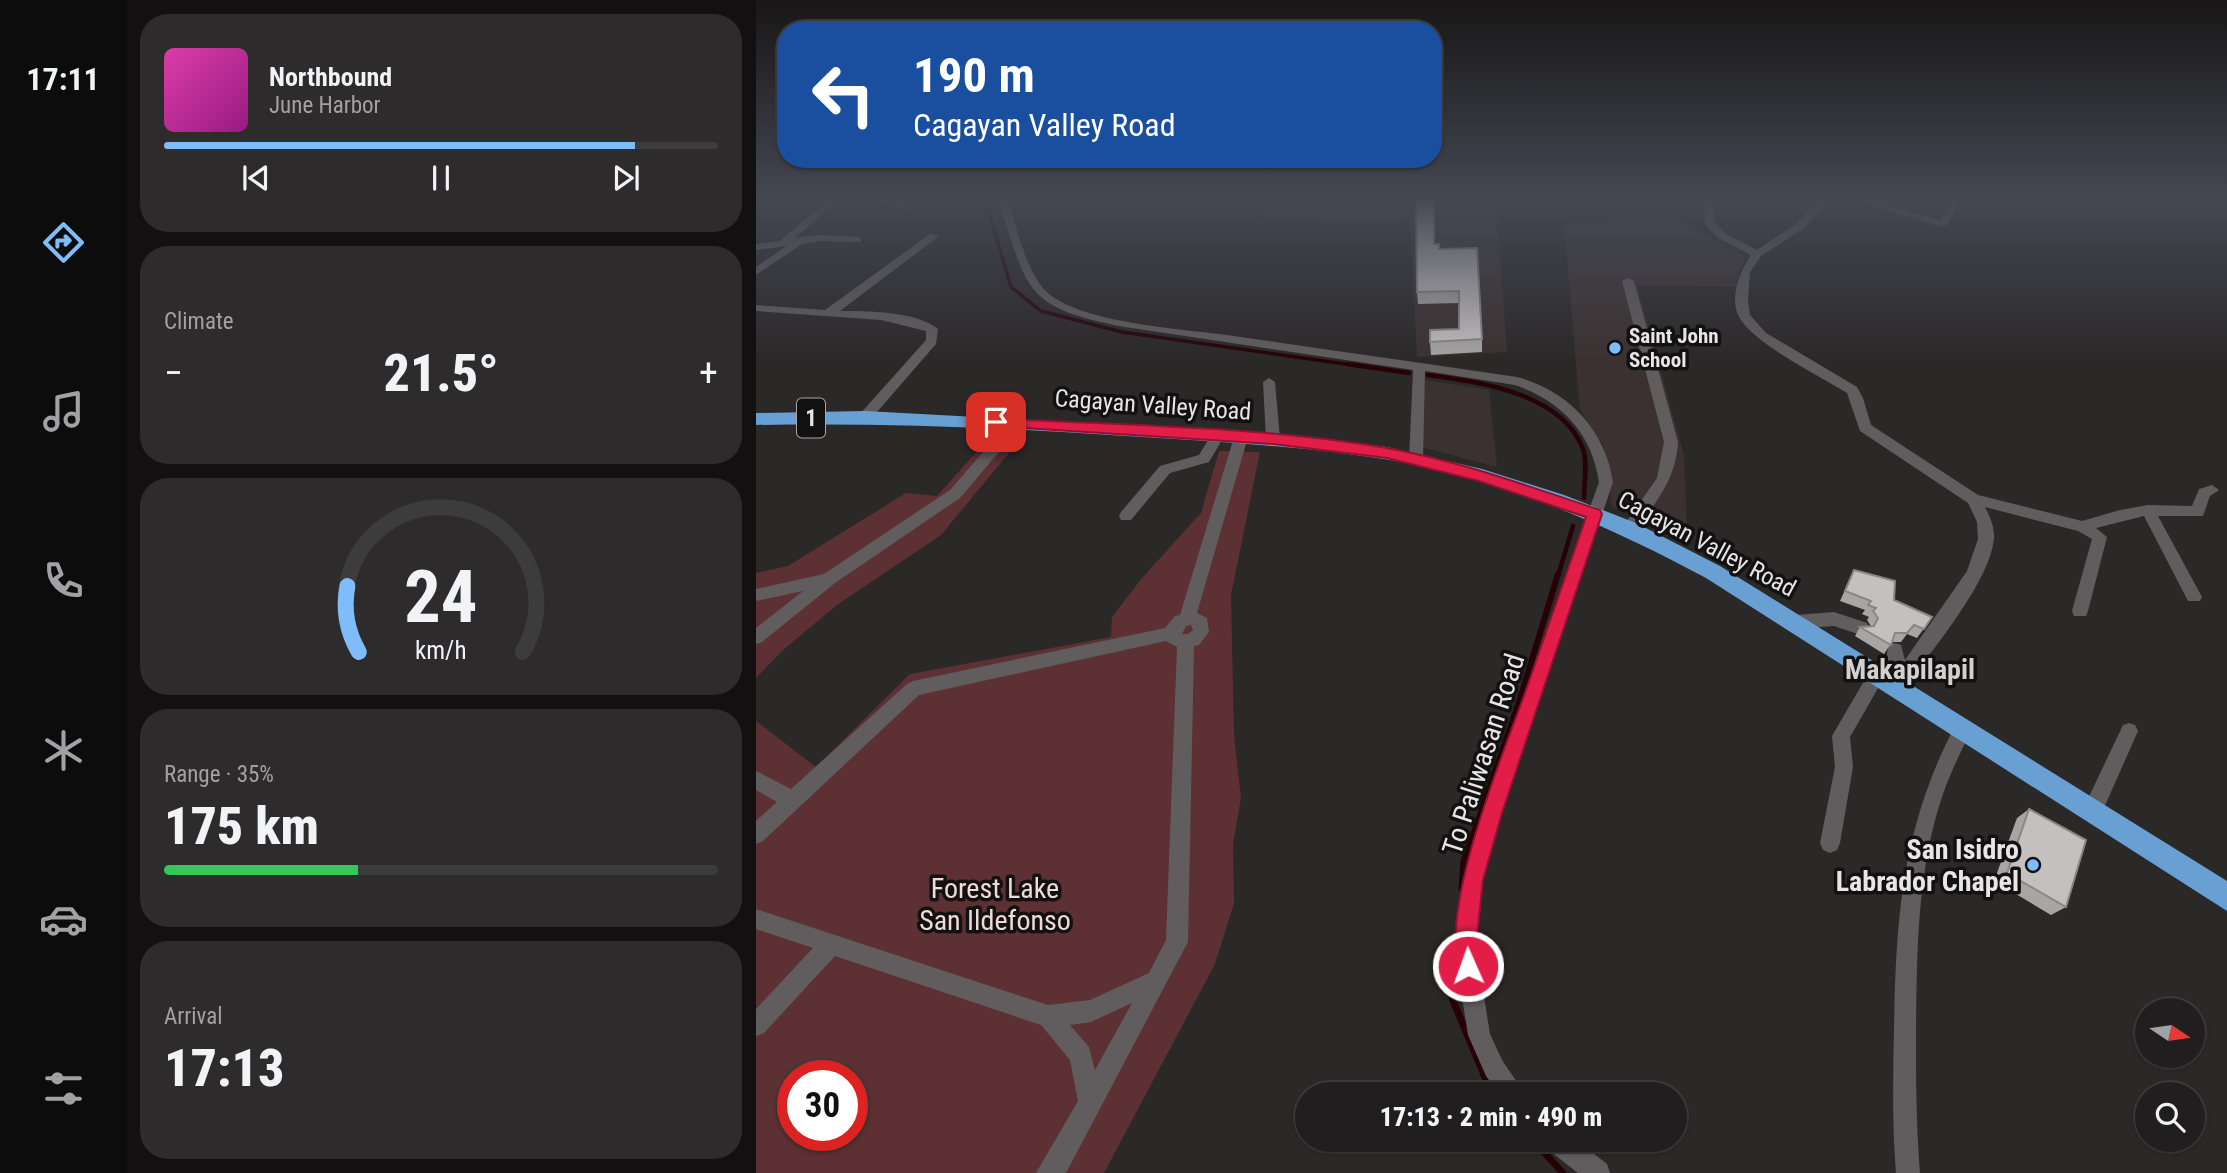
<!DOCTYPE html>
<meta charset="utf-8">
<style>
:root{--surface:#201e1e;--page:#2d2b2b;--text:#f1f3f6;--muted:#a2a2a4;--line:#3d3c3c;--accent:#7ebdf9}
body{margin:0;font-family:"Roboto Condensed",sans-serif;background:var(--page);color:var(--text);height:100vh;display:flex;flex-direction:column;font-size:26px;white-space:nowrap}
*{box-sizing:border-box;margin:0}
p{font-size:23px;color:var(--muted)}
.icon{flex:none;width:38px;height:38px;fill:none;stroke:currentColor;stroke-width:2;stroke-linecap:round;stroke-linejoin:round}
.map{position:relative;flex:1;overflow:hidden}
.drawer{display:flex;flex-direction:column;gap:14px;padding:14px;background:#121010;width:630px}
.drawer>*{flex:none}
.banner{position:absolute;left:21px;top:21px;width:665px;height:147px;border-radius:28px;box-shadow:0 2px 5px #0004,0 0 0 2px var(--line);background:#1a4fa0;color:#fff;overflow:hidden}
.needle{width:46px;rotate:103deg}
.fabs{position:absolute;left:1379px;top:998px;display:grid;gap:14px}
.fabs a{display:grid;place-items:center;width:70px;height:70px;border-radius:50%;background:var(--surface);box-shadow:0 2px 5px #0004,0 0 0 2px var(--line);font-size:35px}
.speed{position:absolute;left:21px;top:1060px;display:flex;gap:14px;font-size:35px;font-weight:700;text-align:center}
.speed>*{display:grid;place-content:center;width:91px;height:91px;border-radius:50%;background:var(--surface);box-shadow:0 2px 5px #0004,0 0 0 2px var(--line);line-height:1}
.speed .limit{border:10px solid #d22;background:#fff;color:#111}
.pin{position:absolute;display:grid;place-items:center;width:60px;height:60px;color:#fff;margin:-30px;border-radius:14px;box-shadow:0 4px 10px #0006}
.me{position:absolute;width:77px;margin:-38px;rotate:358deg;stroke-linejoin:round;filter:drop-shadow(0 0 5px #0008)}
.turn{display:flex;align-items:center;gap:24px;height:147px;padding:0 21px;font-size:32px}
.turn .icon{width:91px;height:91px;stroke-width:2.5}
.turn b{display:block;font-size:49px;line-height:60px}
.big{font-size:52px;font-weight:800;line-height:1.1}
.drawer .widget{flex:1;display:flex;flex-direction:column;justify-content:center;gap:10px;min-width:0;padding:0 24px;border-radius:28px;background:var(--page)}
.drawer .dial{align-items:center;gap:0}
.dial svg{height:182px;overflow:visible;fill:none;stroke:var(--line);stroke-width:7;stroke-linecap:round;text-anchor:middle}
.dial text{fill:var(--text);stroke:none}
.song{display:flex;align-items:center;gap:21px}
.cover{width:84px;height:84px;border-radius:10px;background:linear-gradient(135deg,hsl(320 70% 55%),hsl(310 70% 35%))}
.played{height:7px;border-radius:4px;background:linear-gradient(90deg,var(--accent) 85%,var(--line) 85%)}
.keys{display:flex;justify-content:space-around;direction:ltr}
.heat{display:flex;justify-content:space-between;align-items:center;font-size:38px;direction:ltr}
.charge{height:10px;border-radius:5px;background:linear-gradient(90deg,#34c759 35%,var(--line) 0)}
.trip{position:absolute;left:539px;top:1082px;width:392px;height:70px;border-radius:35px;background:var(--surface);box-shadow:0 2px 5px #0004,0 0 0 2px var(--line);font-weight:800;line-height:70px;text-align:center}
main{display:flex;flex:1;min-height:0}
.menu{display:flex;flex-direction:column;width:126px;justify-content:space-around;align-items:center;background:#0d0c0c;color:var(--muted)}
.menu .icon{width:49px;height:49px}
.menu .active{color:var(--accent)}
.menu b{font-size:32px;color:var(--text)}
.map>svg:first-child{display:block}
.built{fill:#3b3131}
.green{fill:#5d3033;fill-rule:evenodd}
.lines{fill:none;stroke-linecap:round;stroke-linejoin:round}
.stream-far3{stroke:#260207;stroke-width:3.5}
.stream-far2{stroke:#260207;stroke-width:4.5}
.stream-far1{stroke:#260207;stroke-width:6}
.stream{stroke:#260207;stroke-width:7}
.minor{fill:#615d5e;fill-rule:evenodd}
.highway{fill:#68a0d4;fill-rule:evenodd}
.wall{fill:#a9a5a5}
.building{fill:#c4c0c0;stroke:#898686;stroke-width:2}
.route{fill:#e11d48;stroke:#92132f;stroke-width:2}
.poi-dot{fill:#7ebdf9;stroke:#121111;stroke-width:2.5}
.labels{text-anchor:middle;stroke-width:7;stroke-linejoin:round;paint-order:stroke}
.far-poi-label{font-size:21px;font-weight:bold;fill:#e7e5e5;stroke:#121111;text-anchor:start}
.shield{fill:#121111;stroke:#a7a5a5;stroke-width:2}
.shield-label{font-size:23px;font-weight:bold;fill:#e7e5e5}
.street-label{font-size:24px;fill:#e7e5e5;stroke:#121111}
.quarter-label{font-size:28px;font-weight:bold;fill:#d4d0d0;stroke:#121111}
.near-street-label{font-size:28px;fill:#e7e5e5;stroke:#121111}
.near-poi-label{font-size:28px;font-weight:bold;fill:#e7e5e5;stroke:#121111;text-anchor:end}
.near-park-label{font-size:28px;fill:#f1d9d9;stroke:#121111}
</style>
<main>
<nav class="menu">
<b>17:11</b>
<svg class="icon active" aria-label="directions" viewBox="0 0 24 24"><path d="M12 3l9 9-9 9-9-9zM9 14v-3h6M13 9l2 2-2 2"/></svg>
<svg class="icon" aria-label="music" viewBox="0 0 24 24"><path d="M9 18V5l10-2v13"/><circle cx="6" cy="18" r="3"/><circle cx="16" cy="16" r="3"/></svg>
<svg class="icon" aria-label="phone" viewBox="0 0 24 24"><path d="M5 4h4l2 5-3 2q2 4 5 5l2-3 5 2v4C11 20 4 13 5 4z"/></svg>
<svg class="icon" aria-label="climate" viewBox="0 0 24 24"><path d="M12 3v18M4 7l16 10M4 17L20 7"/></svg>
<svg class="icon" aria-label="car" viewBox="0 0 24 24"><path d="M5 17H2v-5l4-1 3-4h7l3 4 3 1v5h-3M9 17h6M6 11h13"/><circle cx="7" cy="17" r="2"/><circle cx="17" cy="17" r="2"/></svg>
<svg class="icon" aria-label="filters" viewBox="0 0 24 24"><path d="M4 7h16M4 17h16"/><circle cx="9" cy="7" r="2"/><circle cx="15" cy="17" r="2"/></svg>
</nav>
<section class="drawer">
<div class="widget">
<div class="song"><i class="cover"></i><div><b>Northbound</b><p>June Harbor</p></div></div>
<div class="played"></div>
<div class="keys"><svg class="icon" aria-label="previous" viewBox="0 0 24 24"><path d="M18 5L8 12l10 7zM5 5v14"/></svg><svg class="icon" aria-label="pause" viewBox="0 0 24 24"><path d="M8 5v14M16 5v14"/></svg><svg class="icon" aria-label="next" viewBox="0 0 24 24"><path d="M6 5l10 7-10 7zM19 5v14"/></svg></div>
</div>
<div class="widget"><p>Climate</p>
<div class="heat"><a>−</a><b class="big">21.5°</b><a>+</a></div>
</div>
<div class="widget dial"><svg viewBox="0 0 100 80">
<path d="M14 69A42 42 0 1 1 86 69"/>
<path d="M14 69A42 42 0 0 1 9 40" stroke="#7ebdf9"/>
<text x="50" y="56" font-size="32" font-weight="700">24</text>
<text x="50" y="72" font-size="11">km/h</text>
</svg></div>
<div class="widget"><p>Range · 35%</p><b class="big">175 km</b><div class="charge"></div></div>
<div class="widget"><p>Arrival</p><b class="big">17:13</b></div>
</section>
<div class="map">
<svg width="1471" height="1173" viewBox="0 0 1471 1173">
<rect width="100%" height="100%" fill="#2b2828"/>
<path class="built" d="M509,198H871V201L824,202L820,212L741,215L751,352L661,357L654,218L504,219Z
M909,213L989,257L979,287L881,285L928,455L931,538L856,507L847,445L824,410L808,224Z
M657,378L733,390L741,467L654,444Z"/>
<path class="green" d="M232,439L263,441L185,535L81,605L27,650L0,678V573L32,566L150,493L181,496Z
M463,451L504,452L475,595L478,736L485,798L477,844L478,903L459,964L348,1173H0V721L60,767L154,674L355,637L356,617L386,578L445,513ZM37,1076H96V1136H37Z"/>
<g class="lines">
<path class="stream-far3" d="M229,198L255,287L285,311L366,332L603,366"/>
<path class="stream-far2" d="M591,364L653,373
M672,375C723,382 806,393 827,449C832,464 828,483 828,498
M802,576L817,526"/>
<path class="stream-far1" d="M715,841L764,699L802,574"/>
<path class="stream" d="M706,889L708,861L716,839
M700,951L696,998L736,1094
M776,1139L807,1173"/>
<path class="minor" d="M74,198H85L39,238L64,235L101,237L105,238V242L64,241L46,244L0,275V267L31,246L0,250V244L24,241Z
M107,198H128L161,207L156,210Z
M241,198H251C261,226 270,275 293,294C330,324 430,329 478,336C572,350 667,363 761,377C812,391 849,429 857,482L746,812L727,879L720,946L734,1034L746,1060L769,1094H743L730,1076L712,1035L698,946L707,879L726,812L843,482C836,433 805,401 759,385L669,371L667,460L665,463H655L653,460L657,370L369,327C264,307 273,289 241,198Z
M948,198H958V221L970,234L1001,250L1040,224L1063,198H1073L1048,228L1005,256L994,272L992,301L994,315L1010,333L1101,387L1107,398L1115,425L1222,495L1326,521L1364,510L1392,505L1436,506L1443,489L1456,485L1463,490L1454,496L1447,516H1402L1446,597L1444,601H1432L1388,516L1340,528L1351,537L1332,611L1330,616H1318L1316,611L1336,539L1322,531L1229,507C1234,517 1239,528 1238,539C1233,584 1173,654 1146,691C1138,694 1129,690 1125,683L1094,737L1097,767L1084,843L1081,850L1074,853L1067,850L1064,843L1079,767L1076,736L1115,669L1121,667L1128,671C1133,662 1129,654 1133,645L1139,643L1145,645L1149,660L1211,571L1222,539L1221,522L1212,503L1104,431L1091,393C1064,376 998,344 983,317C973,298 984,271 995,255L962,238L949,224Z
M1089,198H1106L1184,220L1196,200L1204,202L1192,224L1187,227Z
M174,234L183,236L84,311C111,311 160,311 182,329L180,344L114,420H104V414L170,340V331L125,320L0,311V305L69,310Z
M872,278L878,281L922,442C920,479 900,503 878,532L873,534L866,528L901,478L908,442L866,281Z
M513,378L519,382L524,439L517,444L510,439L507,382Z
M260,419L267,423L265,426L204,498L79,583L6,642L0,644V628L47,591L0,601V589L68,574L194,490L255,420Z
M462,430L469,435L453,462L414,473L375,520H365L363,516L365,512L404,466L443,455L457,432Z
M485,432L492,437L441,613L451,618L453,632L443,645L438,646L432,942L311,1171L309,1173H280L322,1101L314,1060L285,1025L79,956L8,1033L0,1036V1009L57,948L0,929V909L292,1005L334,1000L393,973L410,940L421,647L410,641L163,695L7,841L0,844V821L21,802L0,790V771L35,789L151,684L157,681L409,628L419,616L424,615L478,437ZM435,625L437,630L432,634H426L430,626ZM376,1003L339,1070L333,1047L314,1025L335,1022Z
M1078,612L1111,623L1113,628L1111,633L1105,635L1078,626L1040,629L1034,627L1032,622L1034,617L1040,615Z
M1206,722L1212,724L1215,730C1204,754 1192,777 1184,803C1161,876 1161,954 1160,1030C1160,1077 1160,1125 1164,1173H1140C1136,1125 1137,1077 1138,1029C1140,916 1146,826 1200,724Z
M1373,723L1379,725L1382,731L1343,819L1336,821L1329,819L1326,812L1329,805L1367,725Z
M787,1139H819L851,1164L854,1173H822L790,1148Z"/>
<path class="highway" d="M109,411L517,433L631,447L726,469L808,495L880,523L964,566L1471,881V911L950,578C849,524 742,477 628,459C538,445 446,441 354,435C236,427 119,423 0,425V413Z"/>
</g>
<path class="wall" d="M679,208V244L684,249L726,339V352L675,355L674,342L703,329V303L662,304L661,292Z
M1098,570L1138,600L1176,617L1161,638L1151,634L1145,642H1136L1128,654L1099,636L1104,627L1115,626L1111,620L1113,617L1106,614L1109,610L1084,601Z
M1273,809L1310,907L1295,915L1238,881L1261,818Z"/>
<path class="building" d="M660,198H678V244H683V249L721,248L726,339L674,342V330L703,329V291L661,292Z
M1098,570L1139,581L1138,600L1176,617L1168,629L1158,625L1151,633H1139L1135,645L1104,627L1118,626L1122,618L1117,611L1120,608L1112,605L1115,601L1089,591Z
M1273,809L1330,840L1310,907L1251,873Z"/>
<linearGradient id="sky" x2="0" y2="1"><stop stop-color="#181616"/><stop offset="0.55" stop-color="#444853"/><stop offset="1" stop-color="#444853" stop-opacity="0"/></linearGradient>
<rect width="1471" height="362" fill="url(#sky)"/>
<path class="route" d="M240,418C369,426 503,426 631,448C704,461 774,487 844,510L846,514L746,813L727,880L720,946L723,966L720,974L712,977L705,974C680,915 747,754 769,693C789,634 810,576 830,517L723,481L631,458L517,444L235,426V419Z"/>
<g class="poi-dot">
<circle cx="859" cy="348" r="7"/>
<circle cx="1277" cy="865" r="7"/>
</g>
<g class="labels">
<g class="far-poi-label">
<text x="873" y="343">Saint John<tspan x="873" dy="24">School</tspan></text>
</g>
<rect class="shield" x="41" y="398.5" width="28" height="39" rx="5"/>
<g class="shield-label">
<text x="55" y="426">1</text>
</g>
<g class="street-label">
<text transform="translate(397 405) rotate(4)" y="8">Cagayan Valley Road</text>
<text transform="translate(951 544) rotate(28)" y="8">Cagayan Valley Road</text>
</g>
<g class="quarter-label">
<text x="1154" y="679">Makapilapil</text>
</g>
<g class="near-street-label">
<text transform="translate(727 754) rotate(-72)" y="10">To Paliwasan Road</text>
</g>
<g class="near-poi-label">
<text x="1263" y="859">San Isidro<tspan x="1263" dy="32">Labrador Chapel</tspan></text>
</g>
<g class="near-park-label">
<text x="239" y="898">Forest Lake<tspan x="239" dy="32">San Ildefonso</tspan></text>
</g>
</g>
</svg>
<div class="fabs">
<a><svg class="needle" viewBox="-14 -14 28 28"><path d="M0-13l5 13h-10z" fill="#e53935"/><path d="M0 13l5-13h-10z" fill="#a2a2a4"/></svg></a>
<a><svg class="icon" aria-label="search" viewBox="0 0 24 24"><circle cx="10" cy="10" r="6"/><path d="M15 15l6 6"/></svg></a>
</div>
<div class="speed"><div class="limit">30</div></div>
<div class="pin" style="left:240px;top:422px;background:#d93025"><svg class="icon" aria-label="arrive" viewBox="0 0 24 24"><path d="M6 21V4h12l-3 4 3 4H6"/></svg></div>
<svg class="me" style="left:712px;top:966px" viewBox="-20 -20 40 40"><circle r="17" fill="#e11d48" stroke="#fff" stroke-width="3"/><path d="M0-11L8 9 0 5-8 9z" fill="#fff"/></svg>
<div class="trip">17:13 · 2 min · 490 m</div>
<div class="banner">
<div class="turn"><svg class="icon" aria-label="left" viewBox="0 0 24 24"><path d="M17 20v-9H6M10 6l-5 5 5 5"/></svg><div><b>190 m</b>Cagayan Valley Road</div></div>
</div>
</div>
</main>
